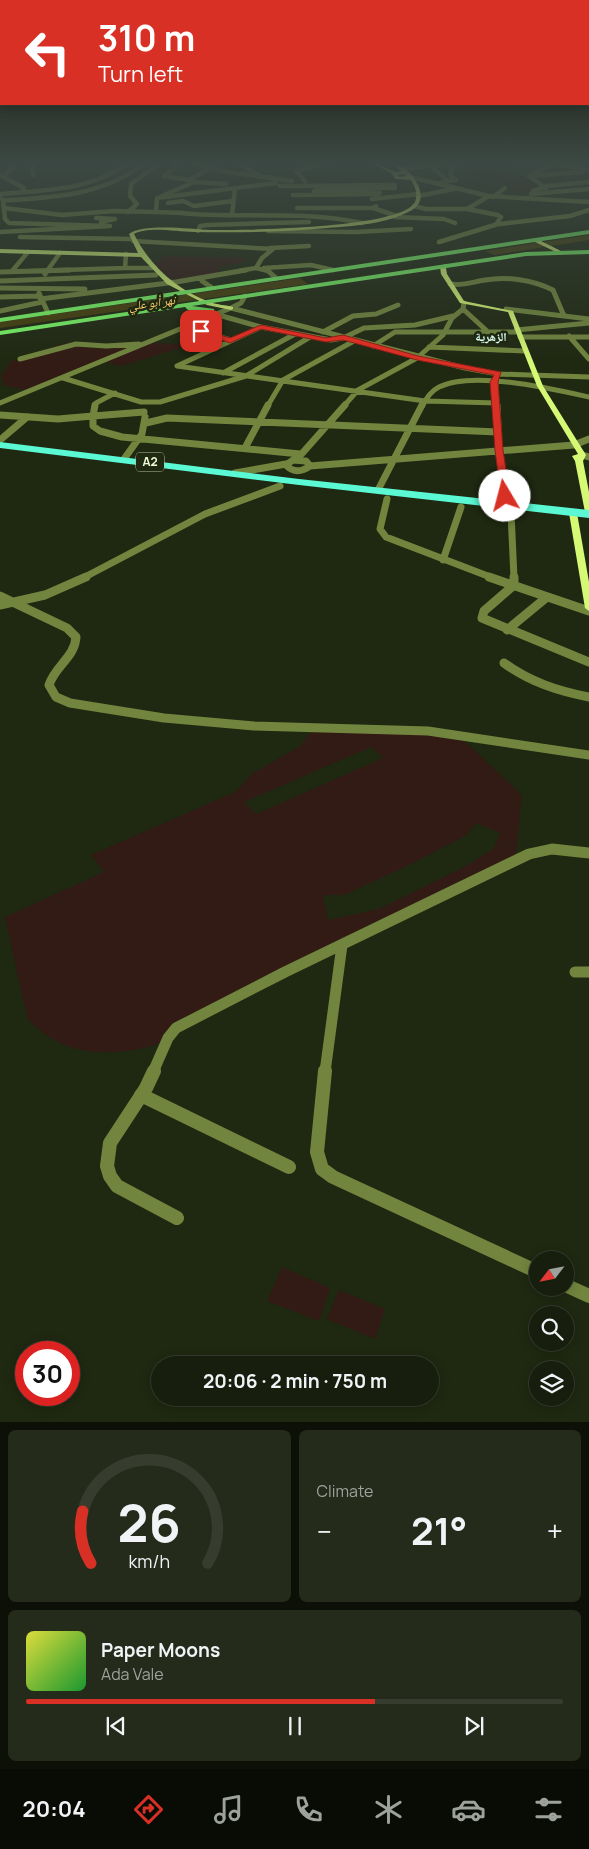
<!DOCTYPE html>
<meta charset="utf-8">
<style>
:root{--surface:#171e0d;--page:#242b1b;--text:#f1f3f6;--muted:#9ea29d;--line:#363c2e;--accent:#d93025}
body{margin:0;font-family:Manrope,"Noto Naskh Arabic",sans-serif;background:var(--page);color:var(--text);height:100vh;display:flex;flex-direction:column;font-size:19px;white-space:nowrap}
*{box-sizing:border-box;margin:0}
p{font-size:16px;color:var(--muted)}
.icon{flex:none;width:28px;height:28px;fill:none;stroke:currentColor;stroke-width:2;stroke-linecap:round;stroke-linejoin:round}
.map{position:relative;height:1422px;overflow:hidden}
.sheet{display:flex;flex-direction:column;gap:8px;padding:8px;background:#0d1007;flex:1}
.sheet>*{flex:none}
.top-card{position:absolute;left:0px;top:0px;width:590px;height:105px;box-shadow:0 2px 12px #0003,0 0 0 1px var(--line);background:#d93025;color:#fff;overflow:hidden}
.needle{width:32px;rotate:238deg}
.buttons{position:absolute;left:529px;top:1251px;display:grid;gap:10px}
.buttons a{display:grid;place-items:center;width:45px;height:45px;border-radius:50%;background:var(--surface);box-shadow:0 2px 12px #0003,0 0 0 1px var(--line);font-size:25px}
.speed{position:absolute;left:15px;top:1341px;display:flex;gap:10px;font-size:25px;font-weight:700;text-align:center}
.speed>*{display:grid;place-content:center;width:65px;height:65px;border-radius:50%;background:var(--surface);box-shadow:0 2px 12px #0003,0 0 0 1px var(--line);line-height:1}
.speed .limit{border:8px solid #d22;background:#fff;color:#111}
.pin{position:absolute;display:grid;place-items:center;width:42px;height:42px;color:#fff;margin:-21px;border-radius:10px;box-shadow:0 2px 8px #0006}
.me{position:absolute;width:55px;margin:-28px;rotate:352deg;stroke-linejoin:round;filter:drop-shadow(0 0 4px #0008)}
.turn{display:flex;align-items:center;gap:18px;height:105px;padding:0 15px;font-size:22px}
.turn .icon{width:65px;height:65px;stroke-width:2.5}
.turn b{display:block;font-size:35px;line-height:42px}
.big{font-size:38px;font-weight:700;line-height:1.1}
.sheet .widget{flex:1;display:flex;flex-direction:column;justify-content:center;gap:8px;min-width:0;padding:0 18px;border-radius:8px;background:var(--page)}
.sheet .dial{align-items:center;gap:0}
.dial svg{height:130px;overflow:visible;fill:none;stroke:var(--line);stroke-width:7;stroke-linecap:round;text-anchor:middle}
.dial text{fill:var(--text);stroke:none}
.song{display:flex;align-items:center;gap:15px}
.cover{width:60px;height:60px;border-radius:8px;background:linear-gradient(135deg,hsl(60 70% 55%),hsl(130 70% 35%))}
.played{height:5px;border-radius:2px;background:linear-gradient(90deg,var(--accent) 65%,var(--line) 65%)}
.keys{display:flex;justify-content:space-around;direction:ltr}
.heat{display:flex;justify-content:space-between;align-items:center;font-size:28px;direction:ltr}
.sheet .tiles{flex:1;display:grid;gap:8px;grid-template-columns:1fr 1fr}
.widget:last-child{grid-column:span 2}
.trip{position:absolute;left:151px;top:1356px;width:288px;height:50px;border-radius:25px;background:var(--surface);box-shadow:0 2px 12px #0003,0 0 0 1px var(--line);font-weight:700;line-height:50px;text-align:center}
.tabs{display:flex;height:80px;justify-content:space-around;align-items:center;background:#090c05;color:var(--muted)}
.tabs .icon{width:35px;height:35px}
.tabs .current{color:var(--accent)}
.tabs b{font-size:22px;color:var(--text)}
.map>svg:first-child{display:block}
.green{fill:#321b14;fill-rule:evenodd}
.water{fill:#453f0d}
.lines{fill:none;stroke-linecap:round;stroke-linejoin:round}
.street-far5{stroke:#71853e;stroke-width:4.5}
.street-far4{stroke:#71853e;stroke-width:5}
.street-far3{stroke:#71853e;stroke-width:7}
.street-far2{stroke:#71853e;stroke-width:9}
.street-far1{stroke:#71853e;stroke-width:11}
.street{stroke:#71853e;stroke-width:14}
.secondary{fill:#d6f975;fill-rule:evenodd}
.primary{fill:#79f966;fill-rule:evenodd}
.highway{fill:#5af8d3;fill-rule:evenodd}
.route{fill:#d93025;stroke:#8d1f18}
.labels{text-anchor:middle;stroke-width:5;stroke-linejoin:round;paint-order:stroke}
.far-water-label{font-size:12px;font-style:italic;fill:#f9cf6c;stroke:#1f2811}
.far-neighbourhood-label{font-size:12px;font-weight:bold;fill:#dcfef0;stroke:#1f2811}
.shield{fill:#1f2811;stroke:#b2be9e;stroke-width:1}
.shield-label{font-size:12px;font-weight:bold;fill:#f1feda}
</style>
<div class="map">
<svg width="589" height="1422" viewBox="0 0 589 1422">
<rect width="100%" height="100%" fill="#1f2811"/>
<path class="green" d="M488,169L502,172L500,174C515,170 528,180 541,187L526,192L506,189L511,185L463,173Z
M161,256L245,258L242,263L218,267L220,272L182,280L168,278L154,262L162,261Z
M80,342L100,345L140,342L191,345L121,366L98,360L25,390L4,385L1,376L11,361L47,353C54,343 69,343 80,342Z
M338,730L460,737L522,795L515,862L336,945L155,1045C110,1058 59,1056 27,1018L5,917L104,872L91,855L235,792L253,773L299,747L312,731ZM371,747L383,758L256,814L244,802ZM476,823L500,833L494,848L468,865L379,909L328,920L323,895H344L407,866L465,836Z
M282,1267L330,1288L319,1321L267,1301Z
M339,1290L385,1309L375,1339L327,1319Z"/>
<path class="water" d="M589,235V240L494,255L485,251Z
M300,278L308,284L0,328V322Z"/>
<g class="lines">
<path class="street-far5" d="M181,163L164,176L190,180L209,168
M194,163L222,171L292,181
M239,163L258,175
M448,163L452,167L450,175L456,180L448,181
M428,164L448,181L440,183
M554,164L589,169
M520,165L533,163
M402,169L458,163
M0,175L24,188L22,191
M34,175L32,170L36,163
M4,176L16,163
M530,176L582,172
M410,177L489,196L589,202
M305,181L296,171L332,163
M280,186L395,185V188H321L314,191L380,193L376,194L293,195
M546,188L529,176L553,164
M533,191L547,186L589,182
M0,194C44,190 91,191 128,163
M531,194L589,189
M162,196L194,182L226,184
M418,196L454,189
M0,197L3,200H12C60,197 105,194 145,163
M493,197L505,188
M157,198L276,183
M157,198L156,212L184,213
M372,199L419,194
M168,203L183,201L194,206L233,201
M376,206L373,208L397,216
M414,206L426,209H467L489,196
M4,208L62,215L114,211L156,212
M297,208H373
M467,209L498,215L501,217L497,223L500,224L570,216L589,210
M128,212L137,204L130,196L131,184L160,163
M180,213C240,219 302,210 362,223
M227,215H232L235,188
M395,217L444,219L455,223
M96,218L115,219L101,222
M198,231L200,226L207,225L309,222
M268,231L356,232L411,229
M0,232L110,226L9,223L5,219L3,200
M20,237L132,239
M133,241L273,249L262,258L256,268
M439,242L498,224
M270,248L309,246
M126,254L125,268H155
M264,268L311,265L333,270
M12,271L28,252
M31,271L125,268
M47,271L60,253
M239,271L256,268L268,271"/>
<path class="street-far4" d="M267,270L276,278
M0,272L70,270
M45,274L48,270
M202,278V281L211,287
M0,281L156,275
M450,284C463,286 472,282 485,280C507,276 533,280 553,290L564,316
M0,288L85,289
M39,293L48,313
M0,297L39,296
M40,299L176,282L246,270
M231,308L465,368L498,374L589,377
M463,309L487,331
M506,309L589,319
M0,311L42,302
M215,314L261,327L331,340L343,338L364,328L415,325L453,316
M187,326L230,340
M261,327L177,366L425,401L497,403
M516,330L589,323
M323,332L353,316L376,314L398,305
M569,336L589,359
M520,337H589
M373,346L395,332H517
M429,347L525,351
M20,359L76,344L106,346L139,344
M223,373L295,334
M63,378L141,402H160L246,376L310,337
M496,378L497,407
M0,403L231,308L241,303L245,296
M95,407L96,403L115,393
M267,407L283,380L354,341
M343,407L358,390L417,358L443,335L452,318L463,309L464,303
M422,407C426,398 431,391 439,387C472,370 553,389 589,397"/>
<path class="street-far3" d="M497,405L499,450L507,506
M144,412L93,416V426L100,431L122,437L300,454
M0,415L58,419L93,416L95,405
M146,423L167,418L498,432
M0,440L27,417
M245,448L268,405
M582,455L589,457
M298,458L345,405
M124,459L142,434L145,417
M293,460L306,461L310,466C302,472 293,473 286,465Z
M310,466L574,445L589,439
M235,473L286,464
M378,490L422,405
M387,499L380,529L386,537L493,578
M511,513L514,578
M443,560L461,507
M83,578L205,514L280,486"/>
<path class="street-far2" d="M489,577L589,611
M514,577V585
M514,585L484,611L482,618L589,662
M0,596L67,628L76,637C75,657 55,666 49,685L56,697L70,703L164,718L254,726L428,731L589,755
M0,605L45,595L86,577
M507,630L547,597
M504,663C530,682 558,691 589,697"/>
<path class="street-far1" d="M575,972H589
M153,1072L168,1038L176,1028L285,972L529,854L552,849L589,853
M325,1072L342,945"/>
<path class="street" d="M154,1071L146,1088L110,1143L107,1166L110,1176L117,1186L177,1218
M325,1071L317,1152L322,1169L333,1177L538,1272
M141,1095L289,1167
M565,1285L589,1296"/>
<path class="secondary" d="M371,163C382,163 391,173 401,172L392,163C407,163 435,197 412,210C387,224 355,226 327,228C283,232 238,233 194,232C177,232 148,226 134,234C150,266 177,290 210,302C217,305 226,305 233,307V309L231,310L207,305L167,284L141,257L0,253V249L138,253L129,234C143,223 191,229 211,230C243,230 401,229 415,202C418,194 415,186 411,180L396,179L391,173ZM404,174L406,176L399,177L398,175Z
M533,239H537L563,252L558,253L533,241Z
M445,264L448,266L446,268L447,274L464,301L513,311L543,386L586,455L583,461L589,492V514L585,512L575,461L572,456L578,454L537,386L508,312L460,303L441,274L440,267Z
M570,511H576L577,513L589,582V611L585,608L569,513Z"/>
<path class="primary" d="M589,230V234L0,322V318Z
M589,250V254L526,256L192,306L214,309V313H211L188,310L185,307L0,335V331L526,252Z"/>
<path class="highway" d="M0,442L299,479L589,510V518L299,485L0,448Z"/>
</g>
<linearGradient id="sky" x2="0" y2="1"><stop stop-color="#111609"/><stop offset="0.45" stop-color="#3c4843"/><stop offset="1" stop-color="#3c4843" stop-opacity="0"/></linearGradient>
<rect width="589" height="362" fill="url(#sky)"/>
<path class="route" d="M261,325L326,338L343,335L418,356L501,372L498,382L503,450L510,496L505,498L501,496L495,450L490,382L494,375L417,360L343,340L326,342L261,329L230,343L198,331L201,329L230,338Z"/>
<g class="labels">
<g class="far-water-label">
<text transform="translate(152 303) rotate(-8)" y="4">نهر أبو علي</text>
</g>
<g class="far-neighbourhood-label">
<text x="491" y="341">الزهرية</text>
</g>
<rect class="shield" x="136" y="452.5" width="28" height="19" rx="4"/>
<g class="shield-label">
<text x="150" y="466">A2</text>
</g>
</g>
</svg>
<div class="buttons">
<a><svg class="needle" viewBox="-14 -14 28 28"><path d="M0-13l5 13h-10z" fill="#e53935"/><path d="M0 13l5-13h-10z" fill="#9ea29d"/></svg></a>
<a><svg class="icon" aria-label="search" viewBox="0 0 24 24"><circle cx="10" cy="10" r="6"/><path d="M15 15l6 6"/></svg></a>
<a><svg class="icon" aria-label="layers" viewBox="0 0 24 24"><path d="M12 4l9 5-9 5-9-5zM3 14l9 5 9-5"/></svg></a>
</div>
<div class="speed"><div class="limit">30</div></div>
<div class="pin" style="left:201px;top:331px;background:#d93025"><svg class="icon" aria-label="arrive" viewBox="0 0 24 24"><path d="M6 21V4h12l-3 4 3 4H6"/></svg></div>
<svg class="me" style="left:505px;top:496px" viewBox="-20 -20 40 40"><circle r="19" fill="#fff"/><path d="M0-13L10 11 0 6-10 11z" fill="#d93025"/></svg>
<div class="trip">20:06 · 2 min · 750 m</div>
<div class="top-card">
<div class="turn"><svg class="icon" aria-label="left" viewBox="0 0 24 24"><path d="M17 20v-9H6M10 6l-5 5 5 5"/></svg><div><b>310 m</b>Turn left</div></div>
</div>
</div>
<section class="sheet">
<div class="tiles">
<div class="widget dial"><svg viewBox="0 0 100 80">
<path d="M14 69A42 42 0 1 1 86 69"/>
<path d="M14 69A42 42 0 0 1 9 37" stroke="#d93025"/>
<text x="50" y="56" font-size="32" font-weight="700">26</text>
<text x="50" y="72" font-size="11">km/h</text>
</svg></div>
<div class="widget"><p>Climate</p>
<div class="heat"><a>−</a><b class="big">21°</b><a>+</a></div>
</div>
<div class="widget">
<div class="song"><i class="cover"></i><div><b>Paper Moons</b><p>Ada Vale</p></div></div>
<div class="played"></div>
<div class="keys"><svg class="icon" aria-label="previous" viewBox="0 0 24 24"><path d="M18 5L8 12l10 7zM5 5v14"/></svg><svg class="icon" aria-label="pause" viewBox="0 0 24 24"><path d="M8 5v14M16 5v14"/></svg><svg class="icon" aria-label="next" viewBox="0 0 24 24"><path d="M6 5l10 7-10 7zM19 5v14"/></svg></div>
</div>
</div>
</section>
<nav class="tabs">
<b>20:04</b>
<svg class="icon current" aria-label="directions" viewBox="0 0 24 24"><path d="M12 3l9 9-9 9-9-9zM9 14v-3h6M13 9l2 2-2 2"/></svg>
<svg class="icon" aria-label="music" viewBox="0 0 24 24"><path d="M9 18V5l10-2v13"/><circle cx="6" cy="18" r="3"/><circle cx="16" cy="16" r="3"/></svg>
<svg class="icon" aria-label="phone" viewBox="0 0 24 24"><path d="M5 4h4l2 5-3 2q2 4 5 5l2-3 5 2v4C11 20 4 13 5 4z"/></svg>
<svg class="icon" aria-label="climate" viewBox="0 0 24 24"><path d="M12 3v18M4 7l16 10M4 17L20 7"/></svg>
<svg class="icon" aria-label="car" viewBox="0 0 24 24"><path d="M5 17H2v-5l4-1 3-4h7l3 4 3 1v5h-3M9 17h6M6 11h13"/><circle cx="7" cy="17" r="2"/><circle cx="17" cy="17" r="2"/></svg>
<svg class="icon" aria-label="filters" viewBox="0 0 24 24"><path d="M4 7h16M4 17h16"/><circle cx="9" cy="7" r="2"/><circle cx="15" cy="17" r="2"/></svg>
</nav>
